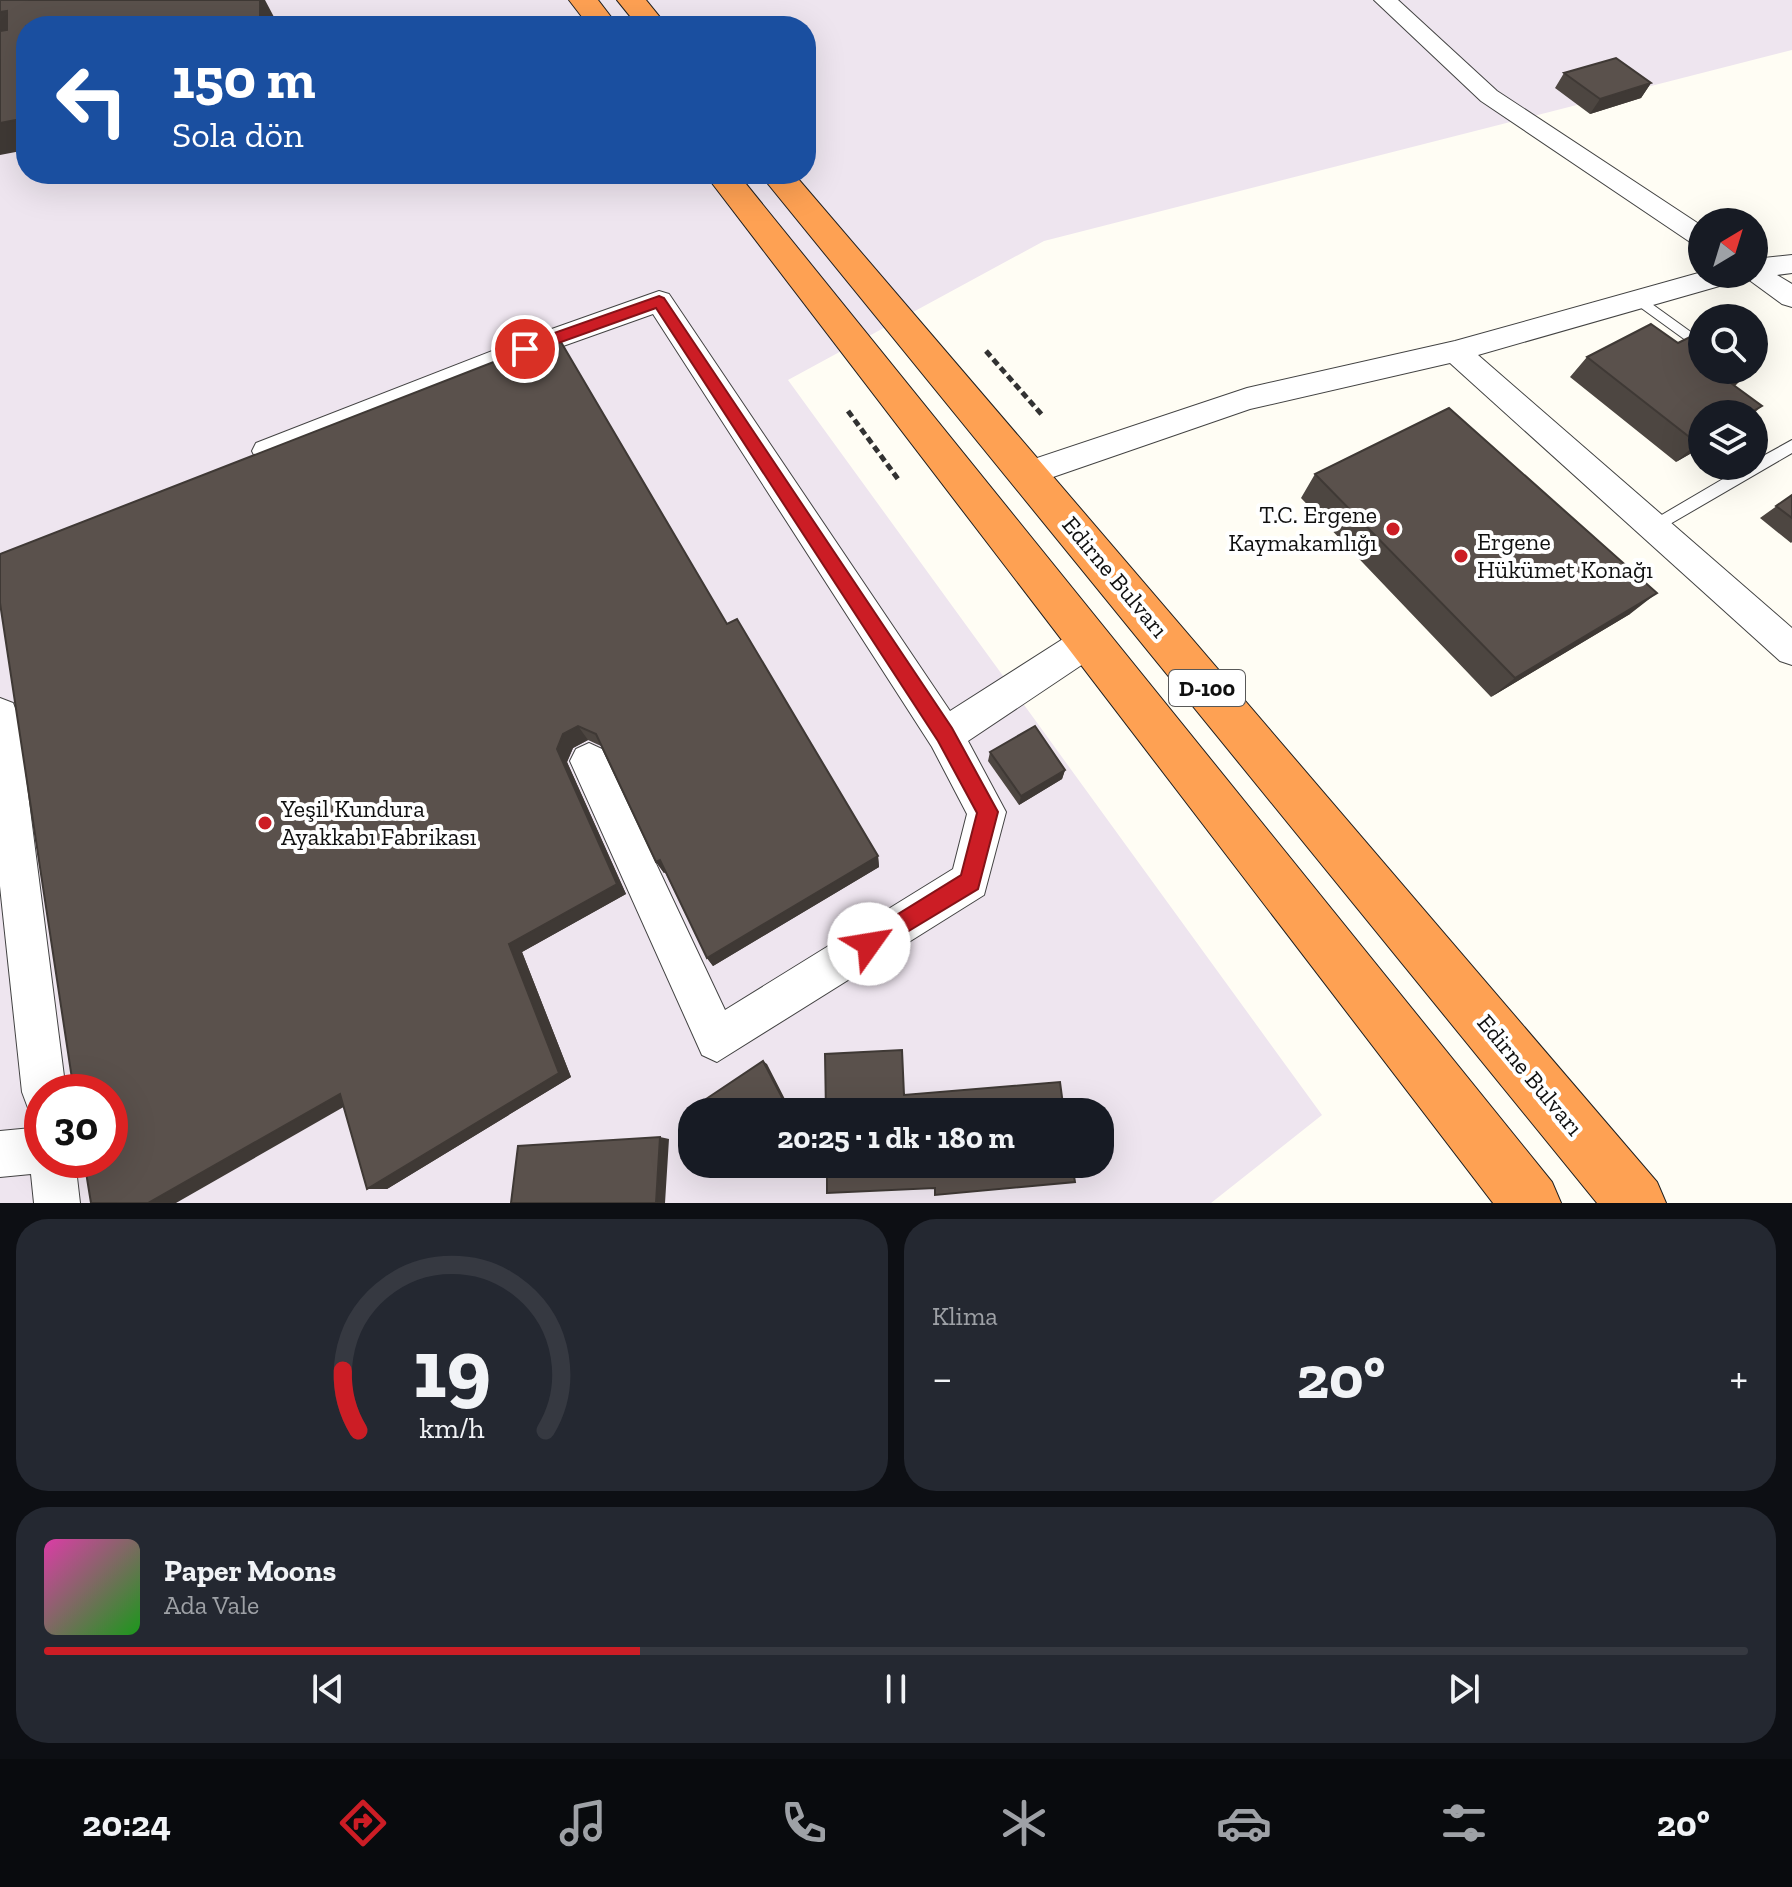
<!DOCTYPE html>
<html lang="tr">
<meta charset="utf-8">
<style>
:root{--surface:#171b24;--page:#242831;--text:#f1f3f6;--muted:#9ea1a6;--line:#363941;--accent:#cc1d25}
body{margin:0;font-family:"Zilla Slab",serif;background:var(--page);color:var(--text);height:100vh;display:flex;flex-direction:column;font-size:30px;white-space:nowrap}
*{box-sizing:border-box;margin:0}
p{font-size:26px;color:var(--muted)}
.icon{flex:none;width:44px;height:44px;fill:none;stroke:currentColor;stroke-width:2;stroke-linecap:round;stroke-linejoin:round}
.map{position:relative;height:1203px;overflow:hidden}
.side{display:flex;flex-direction:column;gap:16px;padding:16px;background:#0d0f14;flex:1}
.side>*{flex:none}
.banner{position:absolute;left:16px;top:16px;width:800px;height:168px;border-radius:32px;box-shadow:0 8px 32px #0002;background:#1a4fa0;color:#fff;overflow:hidden}
.needle{width:52px;rotate:38deg}
.buttons{position:absolute;left:1688px;top:208px;display:grid;gap:16px}
.buttons a{display:grid;place-items:center;width:80px;height:80px;border-radius:50%;background:var(--surface);box-shadow:0 8px 32px #0002;font-size:40px}
.speed{position:absolute;left:24px;top:1074px;display:flex;gap:16px;font-size:40px;font-weight:700;text-align:center}
.speed>*{display:grid;place-content:center;width:104px;height:104px;border-radius:50%;background:var(--surface);box-shadow:0 8px 32px #0002;line-height:1}
.speed .limit{border:12px solid #d22;background:#fff;color:#111}
.pin{position:absolute;display:grid;place-items:center;width:68px;height:68px;color:#fff;margin:-34px;border:4px solid #fff;border-radius:50%;box-shadow:0 2px 8px #0007}
.me{position:absolute;width:88px;margin:-44px;rotate:58deg;stroke-linejoin:round;filter:drop-shadow(0 0 6px #0008)}
.turn{display:flex;align-items:center;gap:28px;height:168px;padding:0 24px;font-size:36px}
.turn .icon{width:104px;height:104px;stroke-width:2.5}
.turn b{display:block;font-size:56px;line-height:68px}
.big{font-size:60px;font-weight:700;line-height:1.1}
.side .widget{flex:1;display:flex;flex-direction:column;justify-content:center;gap:12px;min-width:0;padding:0 28px;border-radius:32px;background:var(--page)}
.side .dial{align-items:center;gap:0}
.dial svg{height:208px;overflow:visible;fill:none;stroke:var(--line);stroke-width:7;stroke-linecap:round;text-anchor:middle}
.dial text{fill:var(--text);stroke:none}
.song{display:flex;align-items:center;gap:24px}
.cover{width:96px;height:96px;border-radius:12px;background:linear-gradient(135deg,hsl(320 70% 55%),hsl(120 70% 35%))}
.played{height:8px;border-radius:4px;background:linear-gradient(90deg,var(--accent) 35%,var(--line) 35%)}
.keys{display:flex;justify-content:space-around;direction:ltr}
.heat{display:flex;justify-content:space-between;align-items:center;font-size:44px;direction:ltr}
.side .tiles{flex:1;display:grid;gap:16px;grid-template-columns:1fr 1fr}
.widget:last-child{grid-column:span 2}
.trip{position:absolute;left:678px;top:1098px;width:436px;height:80px;border-radius:32px;background:var(--surface);box-shadow:0 8px 32px #0002;font-weight:700;line-height:80px;text-align:center}
.dock{display:flex;height:128px;justify-content:space-around;align-items:center;background:#090b0e;color:var(--muted)}
.dock .icon{width:56px;height:56px}
.dock .on{color:var(--accent)}
.dock b{font-size:36px;color:var(--text)}
.map>svg:first-child{display:block}
.industrial{fill:#eee5ef;fill-rule:evenodd}
.lines{fill:none;stroke-linecap:round;stroke-linejoin:round}
.lane-casing{stroke:#434343;stroke-width:2}
.street-casing{stroke:#434343;stroke-width:2}
.highway-casing{stroke:#212121;stroke-width:2}
.path{stroke:#323232;stroke-width:5;stroke-dasharray:7 4;stroke-linecap:butt}
.lane{fill:#fff;fill-rule:evenodd}
.street{fill:#fff;fill-rule:evenodd}
.highway{fill:#fea153;fill-rule:evenodd}
.wall{fill:#4d4641}
.shaded-wall{fill:#3f3935}
.building{fill:#5a514c;stroke:#3f3935;stroke-width:2}
.route{fill:#cc1d25;stroke:#851318;stroke-width:2}
.poi-dot{fill:#cc1d25;stroke:#fff;stroke-width:3}
.labels{text-anchor:middle;stroke-width:8;stroke-linejoin:round;paint-order:stroke}
.shield{fill:#fff;stroke:#585858;stroke-width:2}
.shield-label{font-size:22px;font-weight:bold;fill:#101010}
.poi-label{font-size:24px;fill:#101010;stroke:#fff;text-anchor:start}
.street-label{font-size:24px;fill:#101010;stroke:#fff}
</style>
<div class="map">
<svg width="1792" height="1203" viewBox="0 0 1792 1203">
<rect width="100%" height="100%" fill="#fffdf4"/>
<path class="industrial" d="M0,0H1792V50L1044,241L788,380L1322,1115L1211,1203H0ZM26,26H806V174H26ZM42,1092H110V1160H42ZM692,1112H1100V1164H692Z"/>
<g class="lines">
<g class="lane-casing">
<path id="lane" d="M1638,294L1702,340V352L1633,302V296Z
M1792,440V453L1658,531H1648L1645,527L1648,523L1745,466H1754V461Z"/>
</g>
<g class="street-casing">
<path id="street" d="M1374,0H1398L1497,91L1702,226V247L1693,244L1481,101Z
M1792,255V273L1777,275L1792,284V307L1782,304L1741,274H1754V259Z
M1702,272L1741,274L1737,281L1478,355L1792,628V665L1780,661L1450,363L1250,409L1027,486L1016,483L1011,474L1016,465L1247,388L1455,341Z
M659,291L669,294L950,711L1077,630L1089,626L1101,630L1106,641L1101,652L968,741L1006,812L984,895L717,1062L702,1055L570,761L576,749L589,743L602,749L725,1010L953,869L967,814L932,747L653,314L535,356L278,459L267,463L256,459L252,451L256,443L515,342Z
M0,698L13,703L18,715L66,1092H42V1113L28,1108L22,1092L0,886Z
M42,1127V1160H75L80,1203H34L31,1174L0,1177V1131Z"/>
</g>
<g class="highway-casing">
<path id="highway" d="M569,0H598L618,26H589Z
M617,0H646L667,26H638Z
M705,174H738L1552,1182L1561,1203H1493Z
M760,174H794L1657,1182L1666,1203H1597Z"/>
</g>
<path class="path" d="M986,351L1042,415
M848,411L898,479"/>
<use href="#lane" class="lane"/>
<use href="#street" class="street"/>
<use href="#highway" class="highway"/>
</g>
<path class="wall" d="M1564,73L1651,83L1641,98L1590,114L1555,88Z
M1678,343L1751,370L1735,386L1762,406L1753,414H1702V447L1676,462L1570,377L1587,357Z
M1315,474L1630,614L1491,697L1301,498Z
M1792,495V542L1791,543L1760,518Z
M0,603L727,624L878,856L879,867L713,966L707,958L665,872L664,873L656,862L601,746L588,740L573,748L567,762L626,894L522,952L571,1077L387,1189H367L344,1107Z
M990,752L1065,770L1062,779L1019,805L988,761Z"/>
<path class="shaded-wall" d="M260,0H265L274,17V26H260Z
M7,11L26,36L0,43V12Z
M1651,83L1641,98L1590,114L1600,99Z
M26,118V150L0,155V123Z
M1749,370H1751L1733,387L1728,381Z
M1702,440V447L1676,462L1697,443Z
M1657,593L1630,614L1491,697L1515,678Z
M578,726L588,740L573,748L567,762L626,894L522,952L571,1077L387,1189H367L509,944L557,749L563,734Z
M1065,770L1062,779L1019,805L1021,796Z
M878,856L879,867L713,966L707,958Z
M660,860L667,871L664,873L656,862Z
M763,1061L767,1064L790,1109L786,1112H781Z
M340,1094L361,1097L176,1203H148Z
M660,1137L669,1139L665,1203H656Z"/>
<path class="building" d="M0,0H260V26H26V118L0,123V31L7,30V11L0,12Z
M1616,58L1651,83L1600,99L1564,73Z
M1651,324L1678,343L1702,331V370H1749L1728,381L1762,406L1748,414H1702V440L1697,443L1587,357Z
M558,337L727,624L737,619L878,856L707,958L660,860L656,862L596,734L578,726L563,734L557,749L617,884L509,944L559,1073L367,1189L340,1094L148,1203H91L84,1160H110V1092H74L0,603V554Z
M1449,408L1657,593L1515,678L1315,474Z
M1792,495V518L1776,506Z
M1035,726L1065,770L1021,796L990,752Z
M902,1050L904,1095L1060,1082L1064,1112H826L825,1054Z
M763,1061L787,1107L781,1112H712L706,1099Z
M660,1137L656,1203H511L518,1146Z
M827,1164H1072L1075,1182L935,1195V1188L827,1193Z"/>
<path class="route" d="M659,296L664,298L952,728L998,812L978,889L869,955L861,952L858,944L861,937L961,875L977,813L938,741L656,308L525,355L517,349L520,345Z"/>
<g class="poi-dot">
<circle cx="1393" cy="529" r="8"/>
<circle cx="1461" cy="556" r="8"/>
<circle cx="265" cy="823" r="8"/>
</g>
<g class="labels">
<rect class="shield" x="1169" y="670" width="76" height="36" rx="6"/>
<g class="shield-label">
<text x="1207" y="696">D-100</text>
</g>
<g class="poi-label">
<text x="1377" y="523" text-anchor="end">T.C. Ergene<tspan x="1377" dy="28">Kaymakamlığı</tspan></text>
<text x="1477" y="550">Ergene<tspan x="1477" dy="28">Hükümet Konağı</tspan></text>
<text x="281" y="817">Yeşil Kundura<tspan x="281" dy="28">Ayakkabı Fabrikası</tspan></text>
</g>
<g class="street-label">
<text transform="translate(1115 577) rotate(50)" y="8">Edirne Bulvarı</text>
<text transform="translate(1530 1075) rotate(50)" y="8">Edirne Bulvarı</text>
</g>
</g>
</svg>
<div class="buttons">
<a><svg class="needle" viewBox="-14 -14 28 28"><path d="M0-13l5 13h-10z" fill="#e53935"/><path d="M0 13l5-13h-10z" fill="#9ea1a6"/></svg></a>
<a><svg class="icon" aria-label="search" viewBox="0 0 24 24"><circle cx="10" cy="10" r="6"/><path d="M15 15l6 6"/></svg></a>
<a><svg class="icon" aria-label="layers" viewBox="0 0 24 24"><path d="M12 4l9 5-9 5-9-5zM3 14l9 5 9-5"/></svg></a>
</div>
<div class="speed"><div class="limit">30</div></div>
<div class="pin" style="left:525px;top:349px;background:#d93025"><svg class="icon" aria-label="arrive" viewBox="0 0 24 24"><path d="M6 21V4h12l-3 4 3 4H6"/></svg></div>
<svg class="me" style="left:869px;top:944px" viewBox="-20 -20 40 40"><circle r="19" fill="#fff"/><path d="M0-13L10 11 0 6-10 11z" fill="#cc1d25"/></svg>
<div class="trip">20:25 · 1 dk · 180 m</div>
<div class="banner">
<div class="turn"><svg class="icon" aria-label="left" viewBox="0 0 24 24"><path d="M17 20v-9H6M10 6l-5 5 5 5"/></svg><div><b>150 m</b>Sola dön</div></div>
</div>
</div>
<section class="side">
<div class="tiles">
<div class="widget dial"><svg viewBox="0 0 100 80">
<path d="M14 69A42 42 0 1 1 86 69"/>
<path d="M14 69A42 42 0 0 1 8 46" stroke="#cc1d25"/>
<text x="50" y="56" font-size="32" font-weight="700">19</text>
<text x="50" y="72" font-size="11">km/h</text>
</svg></div>
<div class="widget"><p>Klima</p>
<div class="heat"><a>−</a><b class="big">20°</b><a>+</a></div>
</div>
<div class="widget">
<div class="song"><i class="cover"></i><div><b>Paper Moons</b><p>Ada Vale</p></div></div>
<div class="played"></div>
<div class="keys"><svg class="icon" aria-label="previous" viewBox="0 0 24 24"><path d="M18 5L8 12l10 7zM5 5v14"/></svg><svg class="icon" aria-label="pause" viewBox="0 0 24 24"><path d="M8 5v14M16 5v14"/></svg><svg class="icon" aria-label="next" viewBox="0 0 24 24"><path d="M6 5l10 7-10 7zM19 5v14"/></svg></div>
</div>
</div>
</section>
<nav class="dock">
<b>20:24</b>
<svg class="icon on" aria-label="directions" viewBox="0 0 24 24"><path d="M12 3l9 9-9 9-9-9zM9 14v-3h6M13 9l2 2-2 2"/></svg>
<svg class="icon" aria-label="music" viewBox="0 0 24 24"><path d="M9 18V5l10-2v13"/><circle cx="6" cy="18" r="3"/><circle cx="16" cy="16" r="3"/></svg>
<svg class="icon" aria-label="phone" viewBox="0 0 24 24"><path d="M5 4h4l2 5-3 2q2 4 5 5l2-3 5 2v4C11 20 4 13 5 4z"/></svg>
<svg class="icon" aria-label="climate" viewBox="0 0 24 24"><path d="M12 3v18M4 7l16 10M4 17L20 7"/></svg>
<svg class="icon" aria-label="car" viewBox="0 0 24 24"><path d="M5 17H2v-5l4-1 3-4h7l3 4 3 1v5h-3M9 17h6M6 11h13"/><circle cx="7" cy="17" r="2"/><circle cx="17" cy="17" r="2"/></svg>
<svg class="icon" aria-label="filters" viewBox="0 0 24 24"><path d="M4 7h16M4 17h16"/><circle cx="9" cy="7" r="2"/><circle cx="15" cy="17" r="2"/></svg>
<b>20°</b>
</nav>
